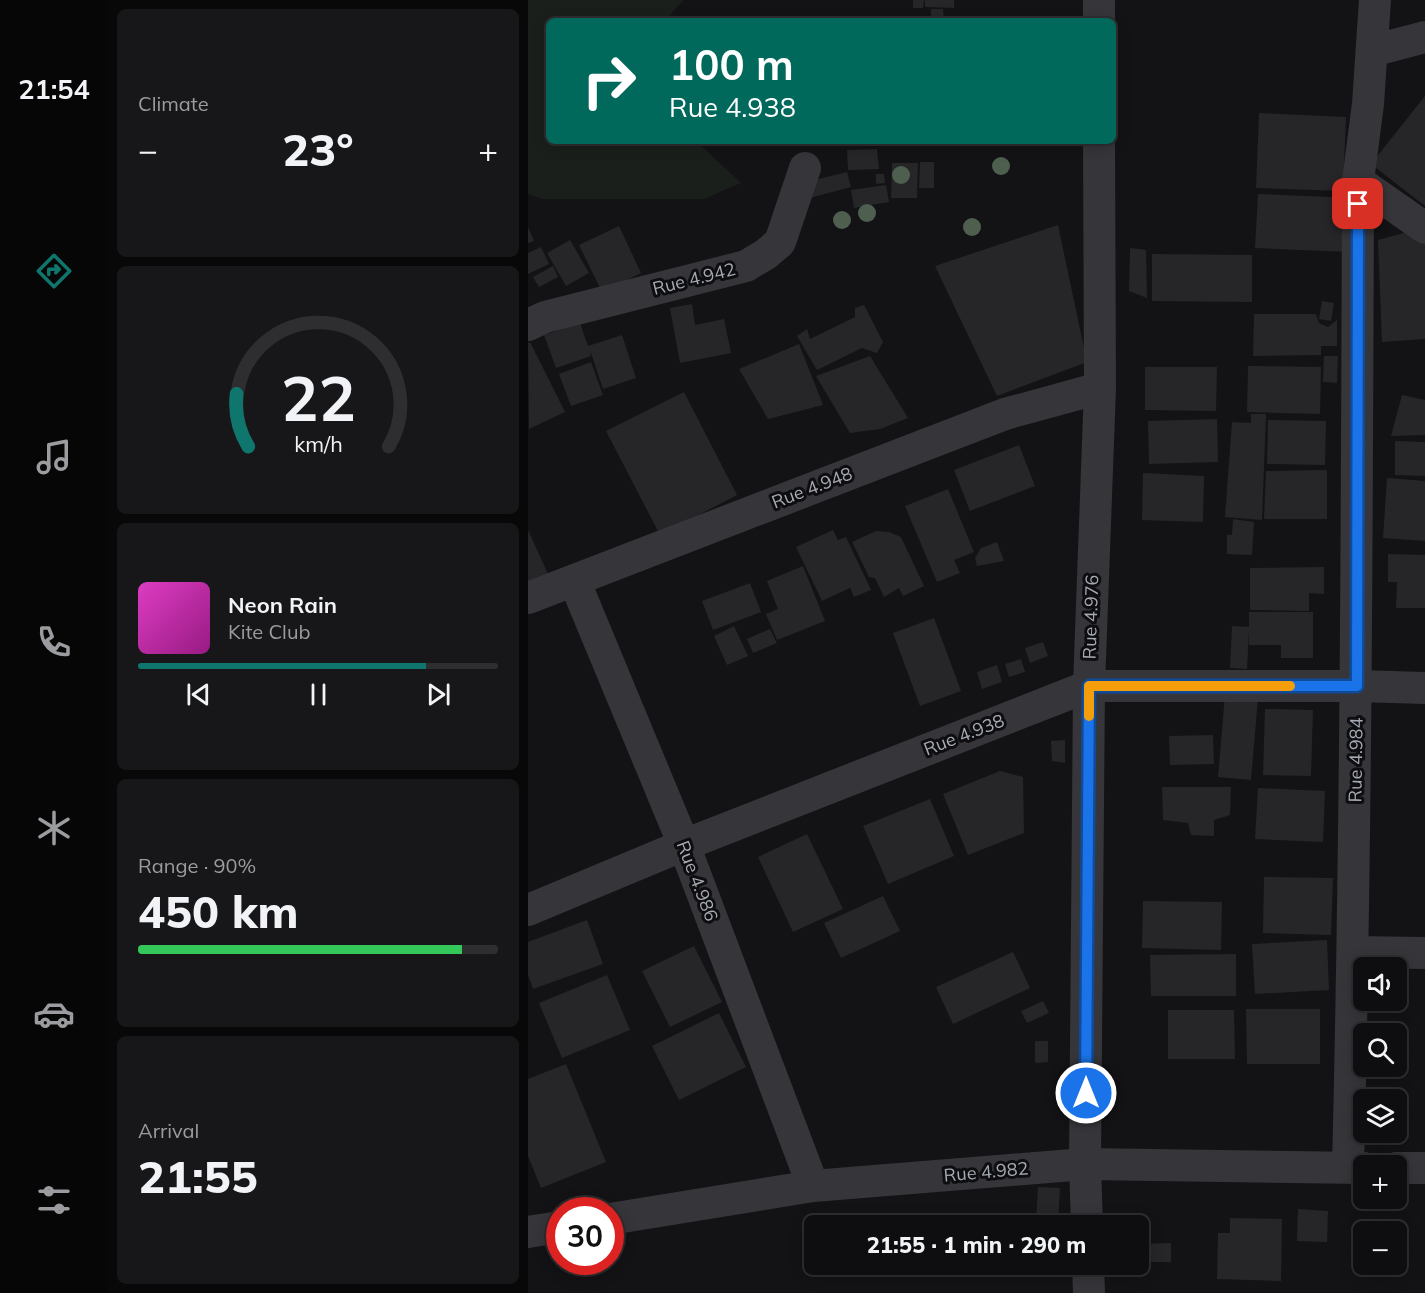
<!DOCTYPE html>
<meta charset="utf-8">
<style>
:root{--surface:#0e0e10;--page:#171719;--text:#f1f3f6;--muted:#9b9c9f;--line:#2e2e30;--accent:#0f766e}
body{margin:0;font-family:Mulish,sans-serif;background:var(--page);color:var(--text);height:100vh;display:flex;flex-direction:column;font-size:22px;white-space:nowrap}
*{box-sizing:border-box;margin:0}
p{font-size:20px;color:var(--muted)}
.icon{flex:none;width:33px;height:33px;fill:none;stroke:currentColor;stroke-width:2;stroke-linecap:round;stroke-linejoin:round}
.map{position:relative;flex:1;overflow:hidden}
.drawer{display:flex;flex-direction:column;gap:9px;padding:9px;background:#080809;width:420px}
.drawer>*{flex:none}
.hud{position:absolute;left:18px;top:18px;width:570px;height:126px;border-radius:9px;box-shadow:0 3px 15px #0003,0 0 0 2px var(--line);background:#00695c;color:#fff;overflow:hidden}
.controls{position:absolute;left:825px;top:957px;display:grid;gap:12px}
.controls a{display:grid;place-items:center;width:54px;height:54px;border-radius:9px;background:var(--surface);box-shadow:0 3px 15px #0003,0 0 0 2px var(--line);font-size:30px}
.speed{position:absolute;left:18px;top:1197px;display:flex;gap:12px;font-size:30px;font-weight:700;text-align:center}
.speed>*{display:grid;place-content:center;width:78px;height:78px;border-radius:50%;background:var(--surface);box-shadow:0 3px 15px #0003,0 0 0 2px var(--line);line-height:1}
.speed .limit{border:9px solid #d22;background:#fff;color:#111}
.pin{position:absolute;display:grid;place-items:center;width:51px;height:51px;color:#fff;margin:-26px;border-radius:12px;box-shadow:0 3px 9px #0006}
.me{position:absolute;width:66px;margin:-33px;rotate:0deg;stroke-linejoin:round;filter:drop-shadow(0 0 4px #0008)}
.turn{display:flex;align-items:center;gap:21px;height:126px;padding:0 24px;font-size:27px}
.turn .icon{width:78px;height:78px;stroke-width:2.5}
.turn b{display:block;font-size:42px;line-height:51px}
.big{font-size:45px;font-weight:800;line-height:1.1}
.drawer .tile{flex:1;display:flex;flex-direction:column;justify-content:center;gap:9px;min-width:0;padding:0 21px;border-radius:9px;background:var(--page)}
.drawer .dial{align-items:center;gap:0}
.dial svg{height:156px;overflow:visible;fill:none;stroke:var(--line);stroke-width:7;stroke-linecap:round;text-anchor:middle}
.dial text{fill:var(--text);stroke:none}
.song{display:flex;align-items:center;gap:18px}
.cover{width:72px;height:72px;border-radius:9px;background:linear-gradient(135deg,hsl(310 70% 55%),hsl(310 70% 35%))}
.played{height:6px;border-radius:3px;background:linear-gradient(90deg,var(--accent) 80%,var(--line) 80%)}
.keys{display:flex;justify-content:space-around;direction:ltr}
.heat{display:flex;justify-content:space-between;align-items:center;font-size:33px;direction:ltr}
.charge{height:9px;border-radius:4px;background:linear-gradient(90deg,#34c759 90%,var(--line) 0)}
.trip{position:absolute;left:276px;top:1215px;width:345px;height:60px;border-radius:9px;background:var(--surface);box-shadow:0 3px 15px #0003,0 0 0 2px var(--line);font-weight:800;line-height:60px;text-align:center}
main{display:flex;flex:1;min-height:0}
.tab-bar{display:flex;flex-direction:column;width:108px;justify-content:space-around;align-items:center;background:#060606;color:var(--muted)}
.tab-bar .icon{width:42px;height:42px}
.tab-bar .on{color:var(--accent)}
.tab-bar b{font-size:27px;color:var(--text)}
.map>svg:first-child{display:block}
.green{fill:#1a1f1b}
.building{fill:#262629}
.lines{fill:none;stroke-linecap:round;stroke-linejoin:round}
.minor{stroke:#35353a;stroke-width:32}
.tree{fill:#4e5f50}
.route-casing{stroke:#114b97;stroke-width:15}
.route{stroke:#1a73e8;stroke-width:10}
.slow{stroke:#f59e0b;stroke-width:10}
.labels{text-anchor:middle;stroke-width:6;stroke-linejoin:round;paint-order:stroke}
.street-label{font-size:18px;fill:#a6aab4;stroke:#0e0e10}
</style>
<main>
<nav class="tab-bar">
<b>21:54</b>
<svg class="icon on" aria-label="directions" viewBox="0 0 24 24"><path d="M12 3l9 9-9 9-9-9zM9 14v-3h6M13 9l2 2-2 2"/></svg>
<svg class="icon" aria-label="music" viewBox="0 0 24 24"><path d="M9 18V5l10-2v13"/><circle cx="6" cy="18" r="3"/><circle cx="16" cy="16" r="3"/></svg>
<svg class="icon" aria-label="phone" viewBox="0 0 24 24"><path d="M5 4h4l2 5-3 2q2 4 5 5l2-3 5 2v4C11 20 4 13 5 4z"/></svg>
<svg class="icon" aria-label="climate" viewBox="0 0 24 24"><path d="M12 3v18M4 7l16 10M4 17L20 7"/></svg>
<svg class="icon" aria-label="car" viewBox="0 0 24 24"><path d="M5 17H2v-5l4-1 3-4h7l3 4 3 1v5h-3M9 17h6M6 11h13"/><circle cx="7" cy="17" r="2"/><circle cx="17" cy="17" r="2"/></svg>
<svg class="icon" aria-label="filters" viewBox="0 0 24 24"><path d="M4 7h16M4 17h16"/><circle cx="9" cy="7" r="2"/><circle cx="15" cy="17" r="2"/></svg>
</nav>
<section class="drawer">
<div class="tile"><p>Climate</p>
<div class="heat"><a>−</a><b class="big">23°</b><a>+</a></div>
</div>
<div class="tile dial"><svg viewBox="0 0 100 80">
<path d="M14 69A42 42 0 1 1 86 69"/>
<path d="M14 69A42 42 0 0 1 8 42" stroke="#0f766e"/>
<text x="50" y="56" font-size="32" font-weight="700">22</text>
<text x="50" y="72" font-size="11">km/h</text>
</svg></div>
<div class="tile">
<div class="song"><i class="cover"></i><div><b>Neon Rain</b><p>Kite Club</p></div></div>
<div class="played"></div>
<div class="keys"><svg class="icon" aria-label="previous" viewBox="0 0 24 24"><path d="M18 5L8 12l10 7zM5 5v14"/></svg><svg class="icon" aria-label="pause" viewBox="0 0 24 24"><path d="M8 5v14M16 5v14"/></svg><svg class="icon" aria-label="next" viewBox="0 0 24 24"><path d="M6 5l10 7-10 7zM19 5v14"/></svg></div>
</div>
<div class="tile"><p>Range · 90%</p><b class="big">450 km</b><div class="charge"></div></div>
<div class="tile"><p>Arrival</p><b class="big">21:55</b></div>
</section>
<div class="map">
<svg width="897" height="1293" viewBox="0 0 897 1293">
<rect width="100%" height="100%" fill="#131315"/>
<path class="green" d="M0,0H155L137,21H21V141H168L213,183L176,199H14L0,194Z"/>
<path class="building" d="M385,0H396L395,8H385Z
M397,0H426V8L397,7Z
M403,9H415L416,21H403Z
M897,96V206L843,164Z
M731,113L818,117L815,191L728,188Z
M349,149L351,169L320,170L319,150Z
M392,162H406V188H391Z
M364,163H390L389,198H363Z
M319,172L323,187L278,199L274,183Z
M348,174H356L357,183L348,184Z
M358,185L361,202L326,208L323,190Z
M730,194L825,198L823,252L727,248Z
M530,225L559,362L469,396L407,266Z
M91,226L113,273L74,292L51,245Z
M0,227L6,241L0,243Z
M887,230L897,236V339L854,342L850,240Z
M42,240L61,273L38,286L19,253Z
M13,247L21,264L0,274V253Z
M602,248L618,250L619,298L601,291Z
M624,254L724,255V302L624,301Z
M25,266L30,277L11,287L5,277Z
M794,301L806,303L803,321L791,319Z
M164,304L167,325L196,319L203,353L152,363L142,308Z
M336,305L355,342L349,353L334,348L289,370L269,336L279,329L282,339L327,317V308Z
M726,314H788L791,323L800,327L809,320V346H793V355L725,356Z
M52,323L60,346L94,335L108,378L75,389L62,350L63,356L28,368L16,335Z
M2,342L37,412L1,429L0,343Z
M271,344L295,405L240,419L211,369Z
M342,356L380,418L352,429L322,433L288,376Z
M796,356H810L809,383L795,382Z
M63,362L75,395L43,406L31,374Z
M720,366L793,367L792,414L719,412Z
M617,367H689L688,411L617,410Z
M156,392L209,495L132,535L78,431Z
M874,395L897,400V435L863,436Z
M723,414H738L734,520L697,517L704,422L723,423Z
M689,419L690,462L621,464L620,421Z
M740,420L798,421L797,465L739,464Z
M867,441L897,442V476L867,475Z
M491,445L507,486L442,511L426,470Z
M799,470V519H736L738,471Z
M615,473L676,476L675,522L614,520Z
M859,478L897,481V541L855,538Z
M420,489L446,552L426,560L432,573L409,582L377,506Z
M705,519L726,522L724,555L699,554V535H704Z
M0,530L20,574L0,583Z
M305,530L310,540L318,537L343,590L326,597L322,588L294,601L268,547Z
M348,531L361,532L373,537L396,586L375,596L371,588L356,597L347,578L341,577L324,542Z
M469,542L476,561L449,566L447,558L453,548Z
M860,554L897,555V608H868L869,582H860Z
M275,566L297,621L249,640L238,614L250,609L239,581Z
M796,567V594L781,593V611L722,610V568Z
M222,583L233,612L185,630L174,601Z
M721,612H785V658H753V645H721V631L719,669L702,668L704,626L721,627Z
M406,618L433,691L392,706L365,633Z
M206,626L220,656L199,665L186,636Z
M242,629L249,643L225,653L219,639Z
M515,642L520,656L502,663L497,648Z
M493,659L497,672L481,677L477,664Z
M469,665L474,682L454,689L449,672Z
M697,695L730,698L723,780L690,777Z
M737,709L785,710L783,776L735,775Z
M685,735L686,764L642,765L641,736Z
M537,740V763L524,761L523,741Z
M472,771L495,777L496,833L440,855L415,794Z
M634,787H703L702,815L686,820V836L663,835L660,823L635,820Z
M730,788L797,791L795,842L727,839Z
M402,799L426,856L360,884L335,826Z
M279,834L315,909L265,932L230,857Z
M736,877L805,878L803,935L735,933Z
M355,896L372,931L313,958L296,923Z
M615,901L694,902L693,950L614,948Z
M59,920L75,964L5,989L0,975V942Z
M799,940L801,990L727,994L724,944Z
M166,946L194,1002L142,1027L114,971Z
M485,952L502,988L425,1024L408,987Z
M708,954V996H623L622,955Z
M79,975L102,1030L34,1058L11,1003Z
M515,1001L521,1013L499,1023L493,1011Z
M718,1009H792V1064H719Z
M640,1010H706L707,1059H640Z
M191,1013L218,1067L151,1100L124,1046Z
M507,1041H520V1062L507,1063Z
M38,1064L78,1162L13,1188L0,1156V1079Z
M510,1187L532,1188L530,1223L508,1222Z
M770,1209L800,1211L799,1242L769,1241Z
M702,1218L754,1219L753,1281L689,1279L690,1233H702Z
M643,1243V1262H612V1244Z"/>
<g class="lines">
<path class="minor" d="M571,0V21
M844,51L897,37
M830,181L840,104L847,0
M0,325L17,317L218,266L238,254L252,242L277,168
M46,580L156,845L285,1186
M0,598L477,414L572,388
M0,910L156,845L561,686H829L897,688
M826,952L897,953
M820,1168C828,839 829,510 830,181L897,228
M868,1168H897
M82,1219L285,1186L557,1164L836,1168
M559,1226L557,1164L561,686L572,388L571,141
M0,1232L32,1227
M560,1264L561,1293"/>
</g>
<g class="tree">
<circle cx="473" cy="166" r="9"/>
<circle cx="373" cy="175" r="9"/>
<circle cx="339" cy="213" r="9"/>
<circle cx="314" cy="220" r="9"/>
<circle cx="444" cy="227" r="9"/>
</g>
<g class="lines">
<g class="route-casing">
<path id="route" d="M558,1093L561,686H829L830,204"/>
</g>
<use href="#route" class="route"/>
<path class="slow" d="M561,716V686H762"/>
</g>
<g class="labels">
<g class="street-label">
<text transform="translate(166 279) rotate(-14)" y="6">Rue 4.942</text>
<text transform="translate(284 488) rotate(-21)" y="6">Rue 4.948</text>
<text transform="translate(563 617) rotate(-88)" y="6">Rue 4.976</text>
<text transform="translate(436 735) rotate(-21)" y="6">Rue 4.938</text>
<text transform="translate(828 760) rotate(-89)" y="6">Rue 4.984</text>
<text transform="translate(169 881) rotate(69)" y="6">Rue 4.986</text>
<text transform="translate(458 1172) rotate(-5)" y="6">Rue 4.982</text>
</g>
</g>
</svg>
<div class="controls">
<a><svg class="icon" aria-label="sound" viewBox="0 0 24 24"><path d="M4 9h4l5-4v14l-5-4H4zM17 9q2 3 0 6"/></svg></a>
<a><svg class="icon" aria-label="search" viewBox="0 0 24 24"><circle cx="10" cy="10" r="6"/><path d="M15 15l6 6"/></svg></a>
<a><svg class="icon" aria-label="layers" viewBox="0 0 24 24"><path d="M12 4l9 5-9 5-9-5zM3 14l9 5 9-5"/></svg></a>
<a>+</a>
<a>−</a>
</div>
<div class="speed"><div class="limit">30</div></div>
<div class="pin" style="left:830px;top:204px;background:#d93025"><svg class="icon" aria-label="arrive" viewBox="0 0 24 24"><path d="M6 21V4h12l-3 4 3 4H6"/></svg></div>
<svg class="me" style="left:558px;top:1093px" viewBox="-20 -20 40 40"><circle r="17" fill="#1a73e8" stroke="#fff" stroke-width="3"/><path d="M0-11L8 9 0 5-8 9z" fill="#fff"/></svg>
<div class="trip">21:55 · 1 min · 290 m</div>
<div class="hud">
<div class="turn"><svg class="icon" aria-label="right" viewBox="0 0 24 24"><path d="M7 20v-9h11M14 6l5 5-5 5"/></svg><div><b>100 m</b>Rue 4.938</div></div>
</div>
</div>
</main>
